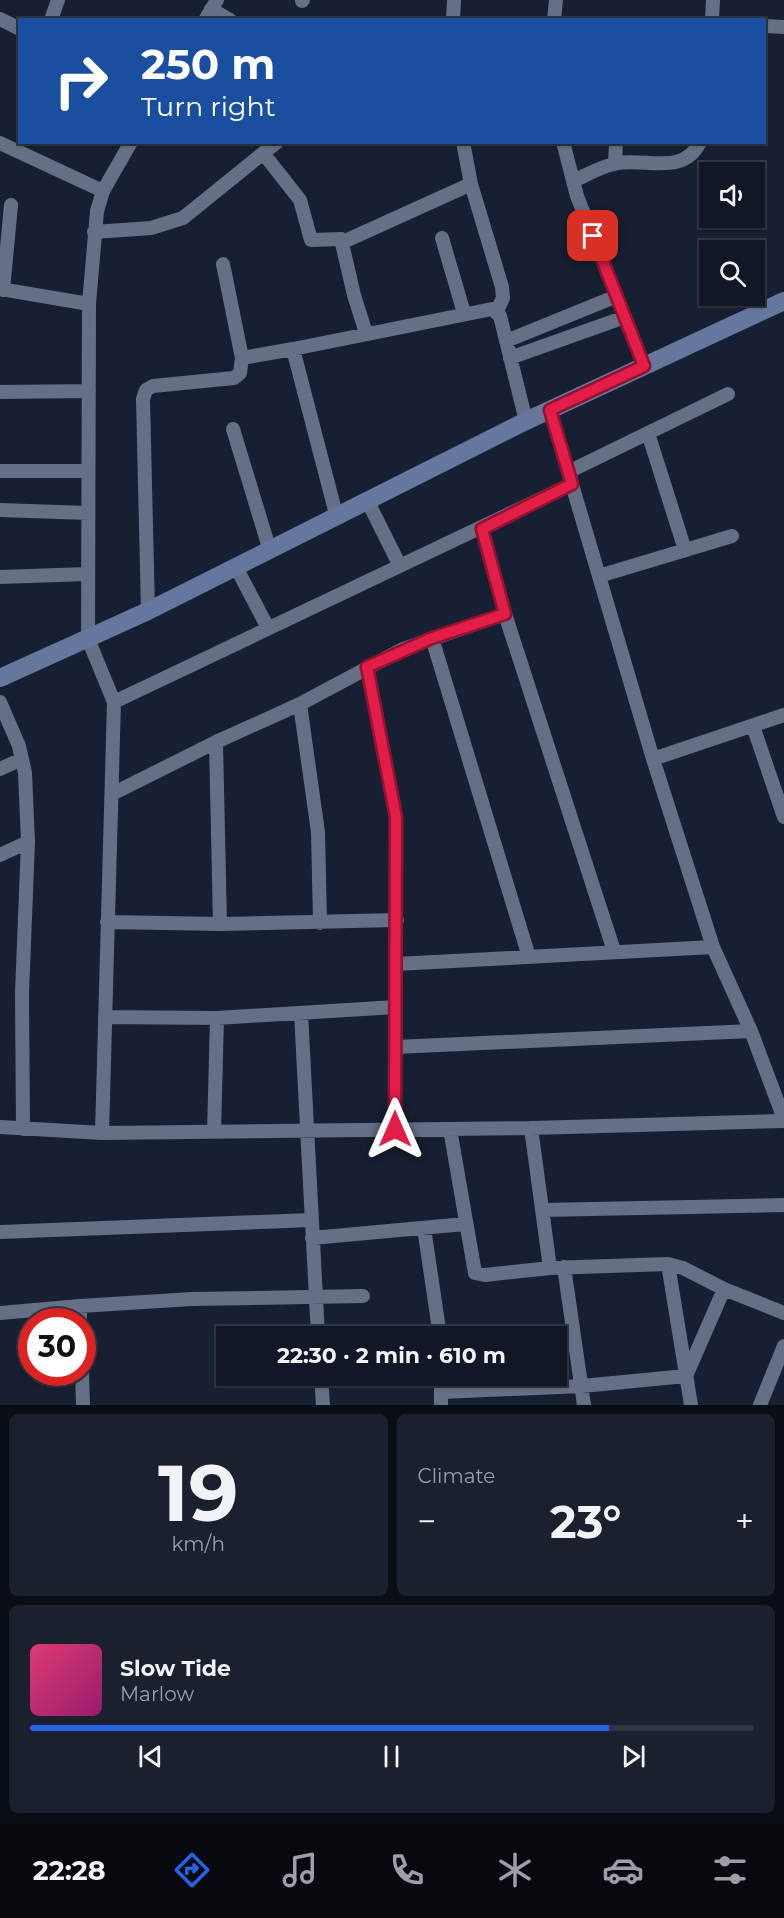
<!DOCTYPE html>
<meta charset="utf-8">
<style>
:root{--surface:#111726;--page:#1a202e;--text:#f1f3f6;--muted:#9c9fa7;--line:#303643;--accent:#2563eb}
body{margin:0;font-family:Montserrat,sans-serif;background:var(--page);color:var(--text);height:100vh;display:flex;flex-direction:column;font-size:22px;white-space:nowrap}
*{box-sizing:border-box;margin:0}
p{font-size:20px;color:var(--muted)}
.icon{flex:none;width:33px;height:33px;fill:none;stroke:currentColor;stroke-width:2;stroke-linecap:round;stroke-linejoin:round}
.map{position:relative;height:1405px;overflow:hidden}
.details{display:flex;flex-direction:column;gap:9px;padding:9px;background:#090d15;flex:1}
.details>*{flex:none}
.hud{position:absolute;left:18px;top:18px;width:748px;height:126px;border-radius:0px;box-shadow:0 2px 4px #0004,0 0 0 2px var(--line);background:#1a4fa0;color:#fff;overflow:hidden}
.buttons{position:absolute;left:699px;top:162px;display:grid;gap:12px}
.buttons a{display:grid;place-items:center;width:66px;height:66px;border-radius:0px;background:var(--surface);box-shadow:0 2px 4px #0004,0 0 0 2px var(--line);font-size:30px}
.speed{position:absolute;left:18px;top:1308px;display:flex;gap:12px;font-size:30px;font-weight:700;text-align:center}
.speed>*{display:grid;place-content:center;width:78px;height:78px;border-radius:50%;background:var(--surface);box-shadow:0 2px 4px #0004,0 0 0 2px var(--line);line-height:1}
.speed .limit{border:9px solid #d22;background:#fff;color:#111}
.pin{position:absolute;display:grid;place-items:center;width:51px;height:51px;color:#fff;margin:-26px;border-radius:12px;box-shadow:0 3px 9px #0006}
.me{position:absolute;width:66px;margin:-33px;rotate:0deg;stroke-linejoin:round;filter:drop-shadow(0 0 4px #0008)}
.turn{display:flex;align-items:center;gap:21px;height:126px;padding:0 24px;font-size:27px}
.turn .icon{width:78px;height:78px;stroke-width:2.5}
.turn b{display:block;font-size:42px;line-height:51px}
.big{font-size:45px;font-weight:700;line-height:1.1}
.details .tile{flex:1;display:flex;flex-direction:column;justify-content:center;gap:9px;min-width:0;padding:0 21px;border-radius:9px;background:var(--page)}
.details .dial{align-items:center;gap:0}
.dial b{font-size:78px;line-height:1}
.song{display:flex;align-items:center;gap:18px}
.cover{width:72px;height:72px;border-radius:9px;background:linear-gradient(135deg,hsl(340 70% 55%),hsl(320 70% 35%))}
.played{height:6px;border-radius:3px;background:linear-gradient(90deg,var(--accent) 80%,var(--line) 80%)}
.keys{display:flex;justify-content:space-around;direction:ltr}
.heat{display:flex;justify-content:space-between;align-items:center;font-size:33px;direction:ltr}
.details .tiles{flex:1;display:grid;gap:9px;grid-template-columns:1fr 1fr}
.tile:last-child{grid-column:span 2}
.trip{position:absolute;left:216px;top:1326px;width:351px;height:60px;border-radius:0px;background:var(--surface);box-shadow:0 2px 4px #0004,0 0 0 2px var(--line);font-weight:700;line-height:60px;text-align:center}
.tabs{display:flex;height:96px;justify-content:space-around;align-items:center;background:#07090f;color:var(--muted)}
.tabs .icon{width:42px;height:42px}
.tabs .current{color:var(--accent)}
.tabs b{font-size:27px;color:var(--text)}
.map>svg:first-child{display:block}
.lines{fill:none;stroke-linecap:round;stroke-linejoin:round}
.street{stroke:#656f85;stroke-width:14}
.secondary{stroke:#66779d;stroke-width:18}
.route-casing{stroke:#92132f;stroke-width:15}
.route{stroke:#e11d48;stroke-width:10}
</style>
<div class="map">
<svg width="784" height="1405" viewBox="0 0 784 1405">
<rect width="100%" height="100%" fill="#171f32"/>
<g class="lines">
<path class="street" d="M302,1L303,0
M211,9L230,20
M0,19L20,29
M51,20L58,0
M205,20L217,0
M453,20L454,0
M554,20L556,0
M712,20L713,0
M765,26L784,27
M463,142L471,184L502,287L503,298L497,311
M563,142L577,196L644,366
M0,143L103,191
M263,153L300,200L311,240L341,239L354,295L366,333
M615,164L616,142
M573,181C587,175 602,166 617,163C646,158 684,176 700,142
M94,232L151,228L183,218L277,142
M442,238L464,313
M343,242L471,184
M0,289L89,304
M3,290L11,205
M506,341L617,296
M242,358L293,349
M510,358L625,317
M0,392L89,391
M550,410L653,759L713,947L751,1031L784,1119
M233,429L270,551
M648,433L685,550
M0,471H88
M568,472L728,394
M368,502L400,566
M0,510L88,513
M337,518L293,349L492,309L500,316L526,421
M482,529L505,614L614,951
M236,567L268,628
M599,576L732,536
M0,577L87,574
M148,611L143,399L146,390L153,386L234,378L240,373L242,358L223,264
M432,638L529,957
M367,667L396,817L395,1129
M0,702L19,746L25,773L28,842L22,993L23,1129
M114,702L572,484
M300,704L318,832L320,923
M753,726L784,817
M216,742L220,924
M653,759L784,715
M0,769L22,759
M112,794L216,742L300,704L403,649L505,614
M0,855L28,842
M107,922L220,924L397,920
M396,964L713,947
M301,1013L318,1336
M105,1017L217,1018L396,1007
M395,1047L751,1031
M0,1127L102,1133L114,702L88,639L89,304L97,211L103,191L131,142
M531,1128L550,1268
M450,1129L475,1273L485,1275L550,1268L668,1264L691,1405
M214,1132L217,1018
M102,1133L531,1128L784,1121
M542,1210L784,1205
M424,1228L440,1336
M0,1232L311,1220
M312,1238L465,1224
M668,1264L683,1268L724,1289L784,1313
M564,1267L584,1405
M80,1306L192,1299L363,1296
M0,1313L80,1306V1322
M82,1372L83,1405
M321,1376L323,1405
M442,1392L582,1386L686,1376L724,1289
M441,1405V1376
M760,1405L784,1346"/>
<path class="secondary" d="M0,678L148,611L526,421L784,301"/>
</g>
<g class="lines">
<g class="route-casing">
<path id="route" d="M395,1129L396,817L367,667L432,638L505,614L482,529L572,484L550,410L644,366L593,236"/>
</g>
<use href="#route" class="route"/>
</g>
</svg>
<div class="buttons">
<a><svg class="icon" aria-label="sound" viewBox="0 0 24 24"><path d="M4 9h4l5-4v14l-5-4H4zM17 9q2 3 0 6"/></svg></a>
<a><svg class="icon" aria-label="search" viewBox="0 0 24 24"><circle cx="10" cy="10" r="6"/><path d="M15 15l6 6"/></svg></a>
</div>
<div class="speed"><div class="limit">30</div></div>
<div class="pin" style="left:593px;top:236px;background:#d93025"><svg class="icon" aria-label="arrive" viewBox="0 0 24 24"><path d="M6 21V4h12l-3 4 3 4H6"/></svg></div>
<svg class="me" style="left:395px;top:1129px" viewBox="-20 -20 40 40"><path d="M0-17L14 15 0 8-14 15z" fill="#e11d48" stroke="#fff" stroke-width="4"/></svg>
<div class="trip">22:30 · 2 min · 610 m</div>
<div class="hud">
<div class="turn"><svg class="icon" aria-label="right" viewBox="0 0 24 24"><path d="M7 20v-9h11M14 6l5 5-5 5"/></svg><div><b>250 m</b>Turn right</div></div>
</div>
</div>
<section class="details">
<div class="tiles">
<div class="tile dial"><b>19</b><p>km/h</p></div>
<div class="tile"><p>Climate</p>
<div class="heat"><a>−</a><b class="big">23°</b><a>+</a></div>
</div>
<div class="tile">
<div class="song"><i class="cover"></i><div><b>Slow Tide</b><p>Marlow</p></div></div>
<div class="played"></div>
<div class="keys"><svg class="icon" aria-label="previous" viewBox="0 0 24 24"><path d="M18 5L8 12l10 7zM5 5v14"/></svg><svg class="icon" aria-label="pause" viewBox="0 0 24 24"><path d="M8 5v14M16 5v14"/></svg><svg class="icon" aria-label="next" viewBox="0 0 24 24"><path d="M6 5l10 7-10 7zM19 5v14"/></svg></div>
</div>
</div>
</section>
<nav class="tabs">
<b>22:28</b>
<svg class="icon current" aria-label="directions" viewBox="0 0 24 24"><path d="M12 3l9 9-9 9-9-9zM9 14v-3h6M13 9l2 2-2 2"/></svg>
<svg class="icon" aria-label="music" viewBox="0 0 24 24"><path d="M9 18V5l10-2v13"/><circle cx="6" cy="18" r="3"/><circle cx="16" cy="16" r="3"/></svg>
<svg class="icon" aria-label="phone" viewBox="0 0 24 24"><path d="M5 4h4l2 5-3 2q2 4 5 5l2-3 5 2v4C11 20 4 13 5 4z"/></svg>
<svg class="icon" aria-label="climate" viewBox="0 0 24 24"><path d="M12 3v18M4 7l16 10M4 17L20 7"/></svg>
<svg class="icon" aria-label="car" viewBox="0 0 24 24"><path d="M5 17H2v-5l4-1 3-4h7l3 4 3 1v5h-3M9 17h6M6 11h13"/><circle cx="7" cy="17" r="2"/><circle cx="17" cy="17" r="2"/></svg>
<svg class="icon" aria-label="filters" viewBox="0 0 24 24"><path d="M4 7h16M4 17h16"/><circle cx="9" cy="7" r="2"/><circle cx="15" cy="17" r="2"/></svg>
</nav>
